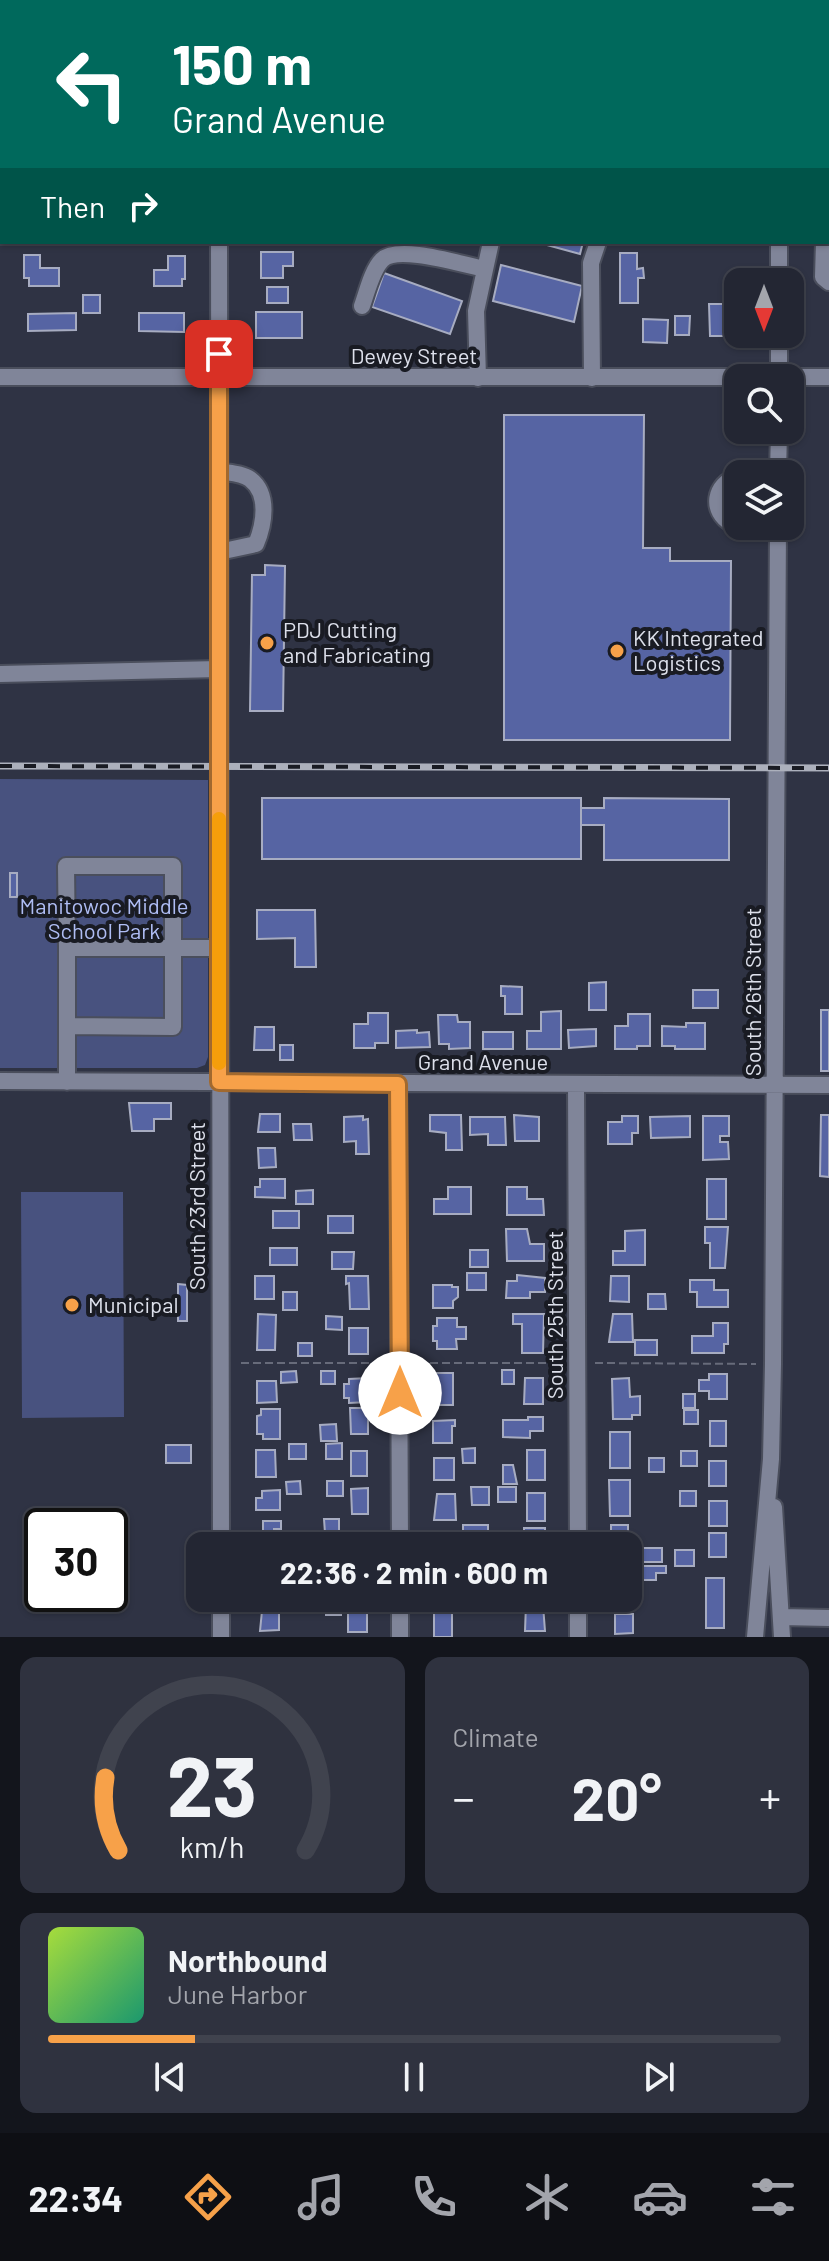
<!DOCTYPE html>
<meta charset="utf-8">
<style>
:root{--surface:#232633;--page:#2f323f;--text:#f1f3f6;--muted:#a3a5ac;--line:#40434e;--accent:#f7a149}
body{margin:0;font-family:Barlow,sans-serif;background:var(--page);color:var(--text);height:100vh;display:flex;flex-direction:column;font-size:30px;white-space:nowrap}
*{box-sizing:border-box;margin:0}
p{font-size:26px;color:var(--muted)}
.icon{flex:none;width:44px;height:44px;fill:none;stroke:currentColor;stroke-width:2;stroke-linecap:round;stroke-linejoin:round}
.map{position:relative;height:1637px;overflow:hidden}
.side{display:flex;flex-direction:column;gap:20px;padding:20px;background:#13151c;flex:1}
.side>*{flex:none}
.top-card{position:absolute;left:0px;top:0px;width:830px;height:244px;box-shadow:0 2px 6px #0004,0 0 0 2px var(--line);background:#00695c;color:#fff;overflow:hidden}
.needle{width:52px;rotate:180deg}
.tools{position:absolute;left:724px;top:268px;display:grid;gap:16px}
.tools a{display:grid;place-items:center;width:80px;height:80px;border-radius:16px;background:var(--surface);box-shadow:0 2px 6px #0004,0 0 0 2px var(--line);font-size:40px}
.speed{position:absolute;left:24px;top:1508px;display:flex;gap:16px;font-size:40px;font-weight:700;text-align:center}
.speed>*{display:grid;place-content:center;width:104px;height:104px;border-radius:50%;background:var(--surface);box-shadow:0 2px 6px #0004,0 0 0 2px var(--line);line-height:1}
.speed .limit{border:4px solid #111;border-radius:12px;background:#fff;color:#111}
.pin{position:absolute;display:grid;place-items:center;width:68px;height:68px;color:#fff;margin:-34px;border-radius:16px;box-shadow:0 4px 12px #0006}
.me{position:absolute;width:88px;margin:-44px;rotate:0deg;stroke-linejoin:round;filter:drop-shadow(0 0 6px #0008)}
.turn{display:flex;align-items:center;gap:28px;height:168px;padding:0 40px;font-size:36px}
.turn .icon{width:104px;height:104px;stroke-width:2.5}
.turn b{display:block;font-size:56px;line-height:68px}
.then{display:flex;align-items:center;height:76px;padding:0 40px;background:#0003;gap:16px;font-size:30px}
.big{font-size:60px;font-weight:700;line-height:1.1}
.side .widget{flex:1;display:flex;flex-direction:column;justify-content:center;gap:12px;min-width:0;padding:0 28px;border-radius:16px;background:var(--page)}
.side .dial{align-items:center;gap:0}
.dial svg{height:208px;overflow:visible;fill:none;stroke:var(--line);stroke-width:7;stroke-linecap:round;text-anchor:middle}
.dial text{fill:var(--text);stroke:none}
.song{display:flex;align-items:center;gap:24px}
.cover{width:96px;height:96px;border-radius:12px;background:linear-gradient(135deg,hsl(80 70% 55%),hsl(160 70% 35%))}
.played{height:8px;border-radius:4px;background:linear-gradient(90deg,var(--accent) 20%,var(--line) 20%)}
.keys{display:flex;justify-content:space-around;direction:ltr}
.heat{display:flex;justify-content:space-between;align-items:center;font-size:44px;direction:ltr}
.side .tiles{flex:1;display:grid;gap:20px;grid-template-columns:1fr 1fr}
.widget:last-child{grid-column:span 2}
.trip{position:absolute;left:186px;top:1532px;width:456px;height:80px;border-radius:16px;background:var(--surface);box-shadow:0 2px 6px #0004,0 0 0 2px var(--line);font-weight:700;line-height:80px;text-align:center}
.dock{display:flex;height:128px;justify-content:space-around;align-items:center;background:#0e0f14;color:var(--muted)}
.dock .icon{width:56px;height:56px}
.dock .active{color:var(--accent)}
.dock b{font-size:36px;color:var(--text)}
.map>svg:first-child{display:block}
.green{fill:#48527f}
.building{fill:#5664a3;stroke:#a7acc1;stroke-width:2}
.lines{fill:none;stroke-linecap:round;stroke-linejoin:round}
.minor-casing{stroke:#4a4e5c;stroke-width:20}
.path{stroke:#676b7a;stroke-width:2;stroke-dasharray:8 4;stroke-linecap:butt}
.minor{stroke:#808599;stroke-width:16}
.rail-casing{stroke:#acb0bc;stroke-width:7}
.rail{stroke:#191b23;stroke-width:4;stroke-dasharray:12;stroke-linecap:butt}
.route-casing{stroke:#a1692f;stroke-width:20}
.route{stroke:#f7a149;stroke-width:14}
.slow{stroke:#f59e0b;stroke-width:14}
.poi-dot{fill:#f7a149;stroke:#191b23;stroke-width:3}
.labels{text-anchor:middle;stroke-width:8;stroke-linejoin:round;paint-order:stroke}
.street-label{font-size:22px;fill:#dde0eb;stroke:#191b23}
.poi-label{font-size:22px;fill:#dde0eb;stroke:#191b23;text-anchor:start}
.park-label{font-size:22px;fill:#afbdf4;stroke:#191b23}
</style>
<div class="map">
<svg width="829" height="1637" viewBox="0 0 829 1637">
<rect width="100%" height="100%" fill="#2f3344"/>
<path class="green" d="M0,779L208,780V1057L205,1065L197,1068H0Z
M21,1192H123L124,1417L22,1418Z"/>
<path class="building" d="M536,242H583L580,254Z
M261,252H293V266H283V278H261Z
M620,253H637V269L643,268L644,278H638V303H620Z
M24,255H40V268H59V286H29V278H24Z
M168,256H185V279H182V286H154V270H168Z
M501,265L582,286L574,322L493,301Z
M384,273L462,301L450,334L372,307Z
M267,287H288V303H267Z
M83,295H100V313H83Z
M709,304H727V310H735V331H726V336H710Z
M256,312H302V338H256Z
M76,313V330L28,331V314Z
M139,313H184V332L139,331Z
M675,316H690L689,335H675Z
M643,319L668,320L667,343L643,342Z
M504,415H644L643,548H670V561H731L730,740H504Z
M265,565L285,566L283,711H250L252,575H265Z
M262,798H581V859H262Z
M604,798L729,799V860H604V825H581V808H604Z
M10,873H17V897H10Z
M257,910H315L316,967H295V938L257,939Z
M606,982V1010H589V983Z
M501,986L522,987V1014H505V996H501Z
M693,990H718V1008H693Z
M821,1010H829V1071H821Z
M561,1011V1049H527V1031H541V1012Z
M368,1013H388V1043H375V1048H354V1024H368Z
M628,1014H650V1046H637V1049H615V1026H628Z
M438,1015H457L458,1022H470V1048L449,1049V1044H439Z
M686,1023H705V1049H675V1046H662V1026L686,1027Z
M255,1027H274V1050H254Z
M596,1029V1046L569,1048L568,1030Z
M417,1030V1033L429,1032L430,1047L396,1048V1031Z
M483,1032H513V1049H483Z
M280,1045H293V1060H280Z
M129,1103H171V1119H154V1131H132Z
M260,1114H280V1132H258Z
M430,1115H461L462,1150H446V1133L430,1131Z
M514,1115L539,1117V1141H515Z
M821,1115H829V1177L820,1176Z
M363,1116V1120L368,1119L369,1154H356V1141L344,1142V1117Z
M622,1116H638V1133H632V1144H608V1122H622Z
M690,1116V1137L651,1138L650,1117Z
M703,1116H729V1136H720V1142H728L729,1159L703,1160Z
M470,1117H505L506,1145H488V1134L470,1135Z
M293,1124H311L312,1140H294Z
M258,1148H275L276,1167L259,1168Z
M260,1179H285V1198L255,1197V1187H260Z
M707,1179H726V1219H707Z
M448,1187H471V1214H434V1199H448Z
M507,1187H527V1199H543L544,1215H507Z
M313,1190V1204H296V1191Z
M273,1211H299V1228H273Z
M328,1216H353V1233H328Z
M705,1227H728L725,1268H710V1243H705Z
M506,1229H527L530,1244H544V1261H507Z
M645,1230V1265H613V1251H625V1231Z
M270,1248H297V1265H270Z
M470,1250H488V1267H470Z
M332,1252H354L353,1269H332Z
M467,1273H486V1290H467Z
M517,1275L545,1278V1292H530V1298H506L507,1281H517Z
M255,1276H274V1299H255Z
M346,1276H368L369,1309H350L349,1283L346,1284Z
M611,1276H629V1302L610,1301Z
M690,1280H714V1290H728V1307H697V1292H690Z
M178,1284L187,1285V1321H178Z
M433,1285H452V1287H458V1297L453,1301V1308H433Z
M283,1292H297V1310H283Z
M648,1294H665L666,1309H648Z
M258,1314L276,1315L275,1350H257Z
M513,1314H544L543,1353H522V1324H513Z
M613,1314H632L633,1342H609Z
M326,1316L342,1317V1330L326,1329Z
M437,1318H457V1327H466V1339H456L457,1349H437V1341H433V1326H437Z
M713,1323H728V1344H724V1353H692V1336H713Z
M349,1328H368V1354H349Z
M635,1340H657V1355H635Z
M298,1343H312V1356H298Z
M502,1370H514V1384H502Z
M296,1371L297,1382L281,1383V1372Z
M321,1371H335V1384H321Z
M433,1373H453V1405H433Z
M709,1374H727V1399H709V1391H699V1380H709Z
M368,1378V1402L349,1403V1398H344V1384H349V1379Z
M525,1378H543V1404H524Z
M629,1378L630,1397L640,1396V1415H632V1419H613L612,1379Z
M257,1381H276L277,1402L257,1403Z
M683,1394H695V1408H683Z
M350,1408H368V1434H351Z
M261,1409H280V1439H263V1434H257V1416L261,1415Z
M684,1410H698V1424H684Z
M528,1417H543V1431H530V1438L503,1437V1420H528Z
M455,1420V1426H452V1443H433V1421Z
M710,1421H726V1446H710Z
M336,1424L337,1441H321L320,1425Z
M610,1432H630V1468H610Z
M342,1443V1459H326V1444Z
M289,1444H306V1459H289Z
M166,1445H191V1463H166Z
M475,1448V1463H463L462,1449Z
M256,1450H275L276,1477H256Z
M527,1450H545V1480H527Z
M351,1451H367V1476H351Z
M681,1451H697V1466H681Z
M434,1458H454V1480H434Z
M649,1458H664V1472H649Z
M709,1461H726V1486H709Z
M503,1465H513L517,1484H503Z
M609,1480H630V1516H610Z
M300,1481L301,1494H287L286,1482Z
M327,1481H343V1496H327Z
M471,1487H489V1505H472Z
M498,1487H516V1502H498Z
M368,1488V1514H352L351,1489Z
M280,1490V1510H256V1498H262V1491Z
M680,1491H696V1506H680Z
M527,1493H545V1521H527Z
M437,1494H455L456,1520H434Z
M709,1501H727V1526H709Z
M324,1519H339V1533H325Z
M263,1521H281V1529H274V1546H256V1536H263Z
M463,1525H488V1536H463Z
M611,1525H628V1539H631L629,1550L628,1546H611Z
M524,1528H545V1546H524Z
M348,1532H367V1546H348Z
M709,1533H726V1557H709Z
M433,1534H453V1546H433Z
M639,1548H662V1562H639Z
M675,1550H694V1566H675Z
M639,1566H666V1573H656V1580H639Z
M706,1578H724V1628H706Z
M341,1602V1615H326V1603Z
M526,1604L543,1605L545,1631H525Z
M262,1611H279V1630L260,1631Z
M348,1611H367V1632H348Z
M434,1613H452V1637H434Z
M615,1614H633V1633L615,1634Z"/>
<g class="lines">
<g class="minor-casing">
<path id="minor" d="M779,0V2
M220,2V0
M219,242L221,1546
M779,242V282
M824,242L823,277L829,282
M362,306C367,292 372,270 382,260C398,244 463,265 485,269
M779,334V378
M0,377H829
M478,378L476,311L491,242
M592,378L591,263L598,242
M778,474L779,430
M738,476C714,484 709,511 732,524C746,532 763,530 778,530
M219,552L256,544C264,525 270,494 250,479C242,473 229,473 219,471
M0,674L219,669
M67,948V1026
M0,1081L829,1085
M67,1082V1026L173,1027V948H67L66,866H173V948H219
M398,1084L400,1546
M576,1084L578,1546
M774,1507L782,1637
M221,1598V1637
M578,1598V1637
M781,1617L829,1618
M400,1637V1598
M755,1637L771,1459L773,1364L778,526"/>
</g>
<path class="path" d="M241,1363H384
M418,1363H561
M595,1363L756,1364"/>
<use href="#minor" class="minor"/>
<g class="rail-casing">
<path id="rail" d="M0,766L829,768"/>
</g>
<use href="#rail" class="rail"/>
</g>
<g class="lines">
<g class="route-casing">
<path id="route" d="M219,354V1082L398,1084L400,1393"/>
</g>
<use href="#route" class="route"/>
<path class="slow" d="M219,1063V819"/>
</g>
<g class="poi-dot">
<circle cx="267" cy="643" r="8"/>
<circle cx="617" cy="651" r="8"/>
<circle cx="72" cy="1305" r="8"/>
</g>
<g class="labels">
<g class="street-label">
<text x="414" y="364">Dewey Street</text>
<text transform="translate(753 992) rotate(-90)" y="8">South 26th Street</text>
<text x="483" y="1070">Grand Avenue</text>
<text transform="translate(197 1206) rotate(-90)" y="8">South 23rd Street</text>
<text transform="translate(555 1315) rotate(-90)" y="8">South 25th Street</text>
</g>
<g class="poi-label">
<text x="283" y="638">PDJ Cutting<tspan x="283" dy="25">and Fabricating</tspan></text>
<text x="633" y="646">KK Integrated<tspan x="633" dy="25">Logistics</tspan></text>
<text x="88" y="1313">Municipal</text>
</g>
<g class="park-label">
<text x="104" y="914">Manitowoc Middle<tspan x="104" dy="25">School Park</tspan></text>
</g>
</g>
</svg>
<div class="tools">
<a><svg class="needle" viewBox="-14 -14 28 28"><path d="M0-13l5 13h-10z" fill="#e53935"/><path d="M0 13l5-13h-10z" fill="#a3a5ac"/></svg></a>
<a><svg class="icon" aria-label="search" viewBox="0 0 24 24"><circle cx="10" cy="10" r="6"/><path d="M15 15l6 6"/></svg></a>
<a><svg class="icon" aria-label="layers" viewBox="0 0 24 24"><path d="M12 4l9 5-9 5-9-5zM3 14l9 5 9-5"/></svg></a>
</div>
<div class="speed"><div class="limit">30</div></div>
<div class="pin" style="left:219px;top:354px;background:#d93025"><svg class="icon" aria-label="arrive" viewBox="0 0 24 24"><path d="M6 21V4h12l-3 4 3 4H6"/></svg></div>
<svg class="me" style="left:400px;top:1393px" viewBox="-20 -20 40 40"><circle r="19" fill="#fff"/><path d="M0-13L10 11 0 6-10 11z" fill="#f7a149"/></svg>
<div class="trip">22:36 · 2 min · 600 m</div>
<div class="top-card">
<div class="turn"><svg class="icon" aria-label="left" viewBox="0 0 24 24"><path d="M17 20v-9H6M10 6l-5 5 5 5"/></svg><div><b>150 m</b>Grand Avenue</div></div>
<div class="then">Then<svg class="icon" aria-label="right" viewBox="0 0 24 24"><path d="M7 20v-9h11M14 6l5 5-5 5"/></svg></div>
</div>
</div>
<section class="side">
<div class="tiles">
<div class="widget dial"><svg viewBox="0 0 100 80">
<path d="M14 69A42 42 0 1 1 86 69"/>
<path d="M14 69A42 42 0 0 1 9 41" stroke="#f7a149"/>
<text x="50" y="56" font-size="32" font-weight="700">23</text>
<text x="50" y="72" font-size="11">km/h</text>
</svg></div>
<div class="widget"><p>Climate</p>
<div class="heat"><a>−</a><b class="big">20°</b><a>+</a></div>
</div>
<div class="widget">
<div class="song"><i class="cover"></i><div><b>Northbound</b><p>June Harbor</p></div></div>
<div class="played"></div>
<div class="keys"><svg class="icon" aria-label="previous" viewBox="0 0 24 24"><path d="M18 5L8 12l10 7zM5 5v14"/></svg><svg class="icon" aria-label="pause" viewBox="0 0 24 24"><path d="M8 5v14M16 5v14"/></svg><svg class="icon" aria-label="next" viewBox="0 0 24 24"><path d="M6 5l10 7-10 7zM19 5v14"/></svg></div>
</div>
</div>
</section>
<nav class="dock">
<b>22:34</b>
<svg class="icon active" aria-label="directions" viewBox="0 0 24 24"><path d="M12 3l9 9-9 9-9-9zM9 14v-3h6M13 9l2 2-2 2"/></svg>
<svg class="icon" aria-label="music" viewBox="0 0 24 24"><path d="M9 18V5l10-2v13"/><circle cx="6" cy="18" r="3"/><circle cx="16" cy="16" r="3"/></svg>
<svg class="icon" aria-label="phone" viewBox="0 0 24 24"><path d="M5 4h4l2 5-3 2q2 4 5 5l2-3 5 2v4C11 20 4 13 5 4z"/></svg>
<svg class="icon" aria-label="climate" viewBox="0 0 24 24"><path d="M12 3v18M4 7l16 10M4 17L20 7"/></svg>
<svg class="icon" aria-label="car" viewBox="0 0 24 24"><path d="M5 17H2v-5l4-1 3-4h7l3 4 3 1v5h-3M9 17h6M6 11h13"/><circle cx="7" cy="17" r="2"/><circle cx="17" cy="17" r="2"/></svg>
<svg class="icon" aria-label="filters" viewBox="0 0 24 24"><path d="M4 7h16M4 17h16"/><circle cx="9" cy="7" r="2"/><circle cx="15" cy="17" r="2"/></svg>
</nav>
